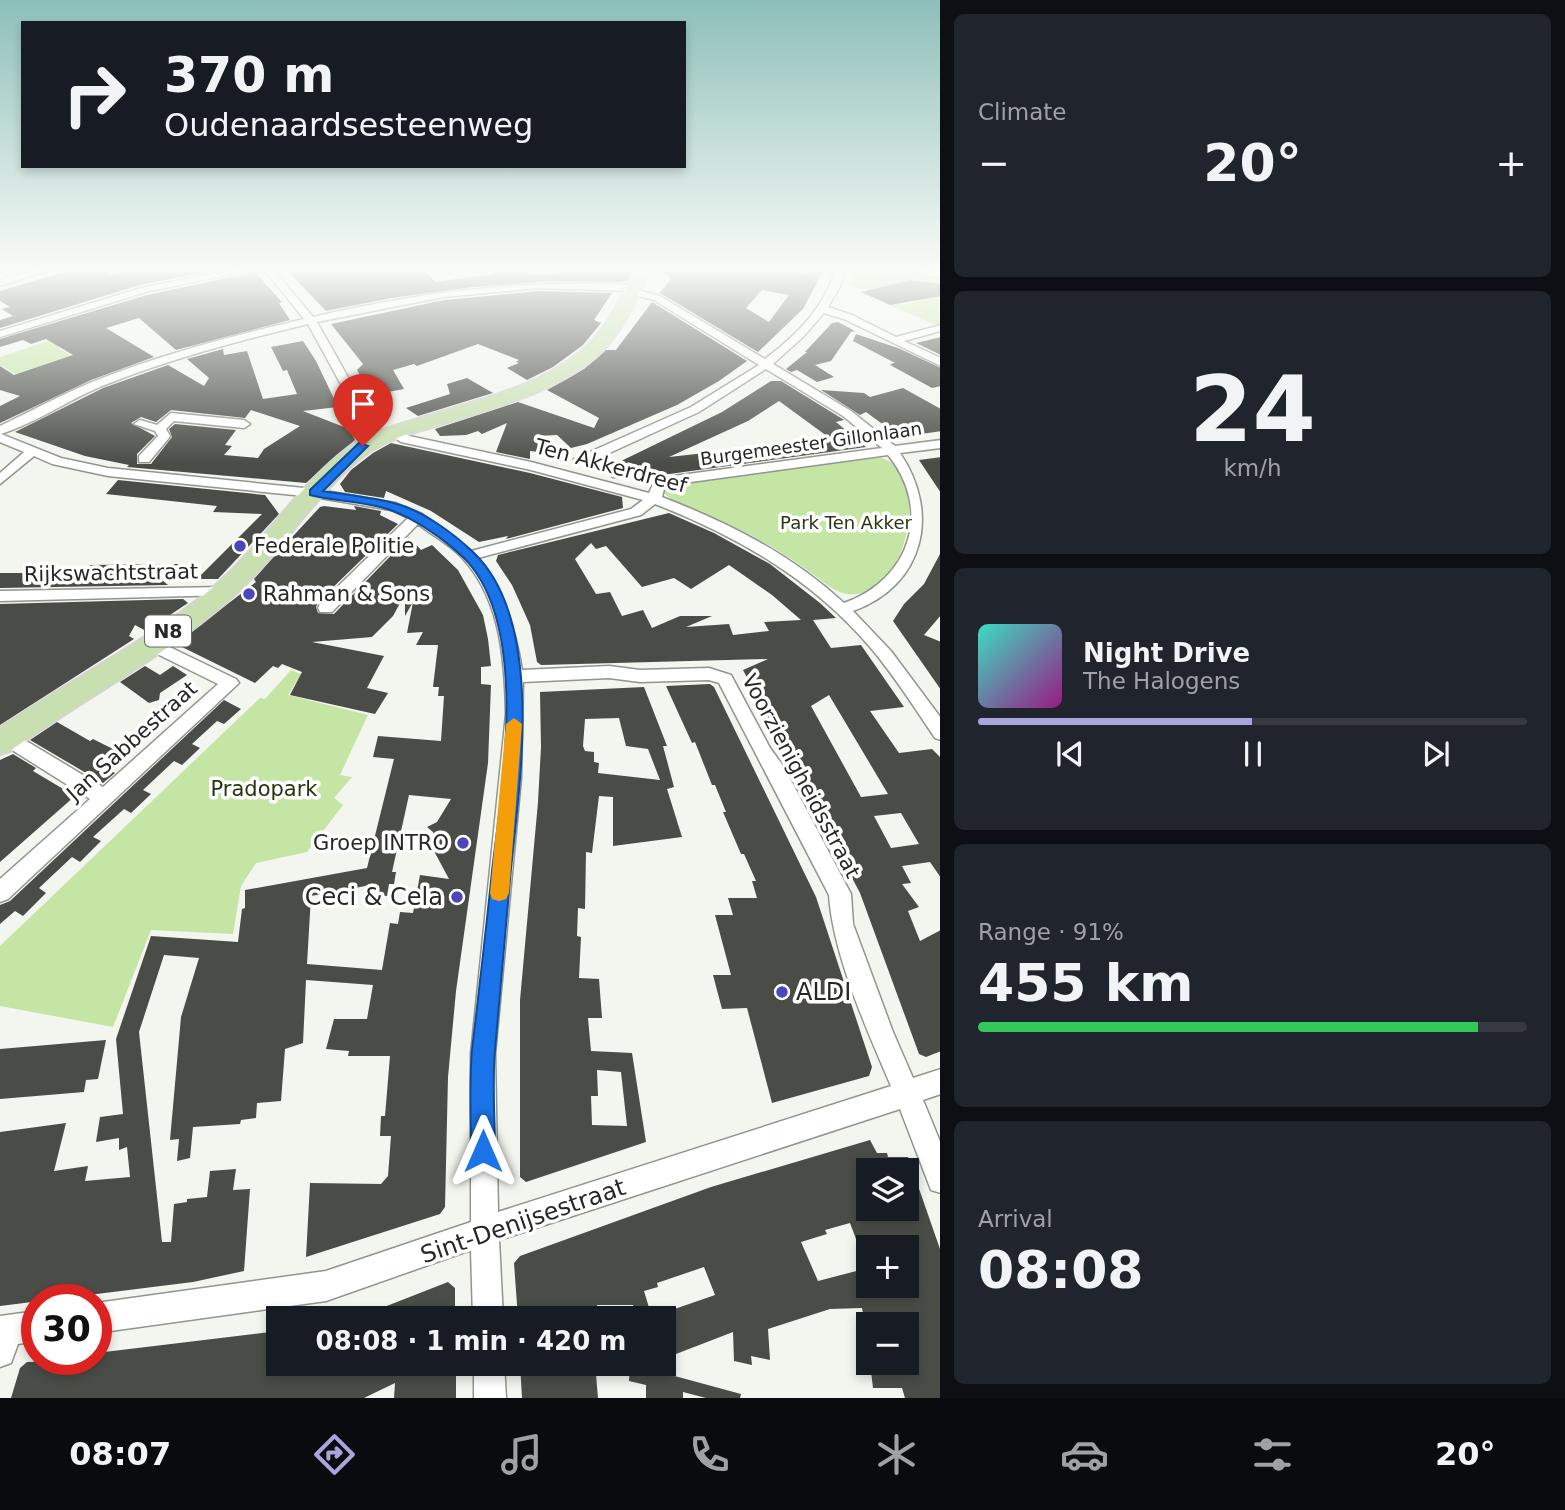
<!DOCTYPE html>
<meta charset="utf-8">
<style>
:root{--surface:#171b24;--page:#20242c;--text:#f1f3f6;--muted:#9ea1a6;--line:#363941;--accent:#a7a5db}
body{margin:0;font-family:"DejaVu Sans",sans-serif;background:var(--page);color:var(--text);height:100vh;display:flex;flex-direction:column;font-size:26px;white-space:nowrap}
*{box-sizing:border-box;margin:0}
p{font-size:23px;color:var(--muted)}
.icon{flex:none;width:38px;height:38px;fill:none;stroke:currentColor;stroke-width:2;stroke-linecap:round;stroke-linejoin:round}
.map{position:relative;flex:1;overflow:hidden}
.side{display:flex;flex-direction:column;gap:14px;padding:14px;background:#0d0f14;width:625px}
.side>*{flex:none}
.guide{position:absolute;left:21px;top:21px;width:665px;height:147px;border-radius:0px;box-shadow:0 4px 10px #0003;background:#171b24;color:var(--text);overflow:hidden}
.controls{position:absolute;left:856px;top:1158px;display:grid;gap:14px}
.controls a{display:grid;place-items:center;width:63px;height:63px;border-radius:0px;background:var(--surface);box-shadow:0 4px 10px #0003;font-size:35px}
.speed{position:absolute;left:21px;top:1284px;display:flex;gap:14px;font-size:35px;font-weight:700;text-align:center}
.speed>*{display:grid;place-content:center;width:91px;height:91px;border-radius:50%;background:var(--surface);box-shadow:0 4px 10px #0003;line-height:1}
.speed .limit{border:10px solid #d22;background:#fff;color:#111}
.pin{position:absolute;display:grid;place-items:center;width:60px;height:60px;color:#fff;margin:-72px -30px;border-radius:50% 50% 50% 0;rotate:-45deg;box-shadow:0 0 7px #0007}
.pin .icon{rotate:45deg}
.me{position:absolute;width:77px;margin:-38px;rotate:0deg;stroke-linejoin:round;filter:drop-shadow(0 0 5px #0008)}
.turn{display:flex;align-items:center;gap:24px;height:147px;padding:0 28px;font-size:32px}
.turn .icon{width:91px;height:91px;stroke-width:2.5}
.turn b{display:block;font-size:49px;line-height:60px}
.big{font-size:52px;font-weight:800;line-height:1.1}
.side .tile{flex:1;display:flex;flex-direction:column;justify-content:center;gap:10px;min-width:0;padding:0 24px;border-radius:10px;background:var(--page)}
.side .dial{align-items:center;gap:0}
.dial b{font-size:91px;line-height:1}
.song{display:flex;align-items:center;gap:21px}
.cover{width:84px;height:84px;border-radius:10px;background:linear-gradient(135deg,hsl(170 70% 55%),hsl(310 70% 35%))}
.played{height:7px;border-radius:4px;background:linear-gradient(90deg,var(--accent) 50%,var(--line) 50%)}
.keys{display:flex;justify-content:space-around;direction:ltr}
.heat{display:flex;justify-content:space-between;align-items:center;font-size:38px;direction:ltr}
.charge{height:10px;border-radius:5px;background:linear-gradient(90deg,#34c759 91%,var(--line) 0)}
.trip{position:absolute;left:266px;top:1306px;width:410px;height:70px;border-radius:0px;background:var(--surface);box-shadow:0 4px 10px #0003;font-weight:800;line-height:70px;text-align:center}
.menu{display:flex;height:112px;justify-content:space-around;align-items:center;background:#090b0e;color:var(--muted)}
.menu .icon{width:49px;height:49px}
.menu .active{color:var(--accent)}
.menu b{font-size:32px;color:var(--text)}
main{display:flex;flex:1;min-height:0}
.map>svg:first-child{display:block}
.green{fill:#c4e5a3}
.building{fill:#4a4d47;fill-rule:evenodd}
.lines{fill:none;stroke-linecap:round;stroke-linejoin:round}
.street-casing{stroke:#91958e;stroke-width:3}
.primary-casing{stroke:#d4d4d3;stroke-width:4}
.street{fill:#fff;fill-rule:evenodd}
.primary{fill:#c8e0af;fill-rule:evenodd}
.route{fill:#1a73e8;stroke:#114b97;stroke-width:2}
.slow{fill:#f59e0b}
.poi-dot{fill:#4c45bb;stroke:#fff;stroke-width:2.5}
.labels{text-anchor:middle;stroke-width:7;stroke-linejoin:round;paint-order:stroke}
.far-street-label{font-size:18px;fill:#272825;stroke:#fff}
.far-park-label{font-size:18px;fill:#263611;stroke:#fff}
.shield{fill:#fff;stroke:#686866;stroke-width:2}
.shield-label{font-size:19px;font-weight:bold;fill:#272825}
.street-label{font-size:21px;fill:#272825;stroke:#fff}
.poi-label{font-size:21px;fill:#272825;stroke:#fff;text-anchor:start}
.park-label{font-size:21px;fill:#263611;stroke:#fff}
.near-poi-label{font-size:24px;fill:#272825;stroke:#fff;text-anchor:end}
.near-street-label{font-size:24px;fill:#272825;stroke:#fff}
</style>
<main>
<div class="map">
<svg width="941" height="1398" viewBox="0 0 941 1398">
<rect width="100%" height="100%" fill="#f2f6ee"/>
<path class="green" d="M852,268H898L940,279V285L927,284L914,279C889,285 874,297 848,284Z
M939,296L940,324L936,325L890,305L898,303L903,305Z
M96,325L68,343L57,347L71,356L17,375L0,365V357Z
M876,457C929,462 914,579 862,593C843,598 831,588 818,578C793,559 764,541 736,528C712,517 683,509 663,493L665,488L673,485Z
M291,670L301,674L288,695L368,715L340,775L352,777L334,798L343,805L307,852L256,863L241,886L233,934L151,930L113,1027L0,1006V946L260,698L265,699Z"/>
<path class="building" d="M77,268H102L110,275L137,268H226L140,285L0,328V320L13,316L2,309L10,307L0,301V291Z
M285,268H398L400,271L422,268L435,282L493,274L494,271L527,269L528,275L562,273V268H634L628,280L620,282L553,281L473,287L392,298L326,311Z
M660,268H777V271L806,274L809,268H825L803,309L758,352L660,293L671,279ZM762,290L789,295L769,322L746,308Z
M255,272L282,302L279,303L290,320L176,350L139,318L106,328L154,357L91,380L0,423V406L20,396L0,390V366L14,375L73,355L46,339L31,344L23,340L0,347V339L147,295Z
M910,280L941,284V296L890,305L861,292Z
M539,291L612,293L594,320L601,323L583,345L553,367L527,380L507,368L519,363L516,362L519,360L478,344L417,366L414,364L393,370L404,389L372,395L357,370L363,364L331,324L444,300Z
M652,302L747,361L719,381L677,405L587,444L571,448L557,435L535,436L540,452L530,451V459L496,452L507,423L482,434L478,431L466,435L440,436L435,429L518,402L594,428L599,418L547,390L584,369L606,350H616Z
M838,322L855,331L851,332L831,361L815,365L834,377L817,382L797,370L791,372L786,369L807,352H805L832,323Z
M856,334L898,348L941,368V386L932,388L892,366L890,364L895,363L853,341Z
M941,337V355L916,343Z
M303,341L316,361L338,407L303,411L349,429L355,440L306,483L127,467L129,465L85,456L15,432L103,388L168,365L204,386L209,378L187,359L223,349L224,355L247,351L263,399L297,394L287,370L283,371L271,347ZM171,410L245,418L251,410L300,426L264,449L258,458L224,455L232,446L225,445L236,430L175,424L169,429L172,437L151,464H137V454L155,436L131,423L141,417L156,422Z
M467,378L493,393L418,416L406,408L450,394L447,384Z
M771,381H781L841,418L844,420L836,422L866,447L662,475L633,474L619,462L722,412ZM779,401L831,439L669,457L748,421Z
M903,388L941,409V431L900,437L866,412L860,415L821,390L864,393L870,397Z
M391,443L530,473L622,497L623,508L506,539L508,536L479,542L431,511L386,491L384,498L345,492L340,484L351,470L373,453Z
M941,457V493L919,460Z
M118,480L265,495L279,514L218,579H197L262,514L213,512L217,506L106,494Z
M324,506L356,510L354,506L381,511L380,515L398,524L318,602L316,607L318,613L334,614L409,537L421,550L432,545L458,570L483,615L488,639L491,666L481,667V684L491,685L488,763L456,991L448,1077L445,1207L440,1214L306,1257L310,1183L381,1184L388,1176L391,1136H380L381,1116H385L390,1056H348L349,1051L326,1049L334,1019H367L373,985L306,980L303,1043L285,1049L281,1101L257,1103L256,1118L241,1120L240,1124L193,1127L190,1158L177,1161L179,1139L170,1140L181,1017L199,958L164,955L139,1032L162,1242H171L174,1204L187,1202V1199L207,1197L210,1171L236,1169L233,1190L250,1189L244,1271L193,1282L0,1306V1132L66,1123L54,1171L88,1166L85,1181L130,1177L127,1147L119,1150V1138L96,1142L100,1117L123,1114L116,1039L151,936L238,942L242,909L245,908V890L367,868L394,759L373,757L378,736L441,741L444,696H438L439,687H433L438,645H416L423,632L407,633L413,602L405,616V594L393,616L372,637L312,642L384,656L367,688L388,693L375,714L290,695L302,672L282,664L278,668L273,666L255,683L176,644L256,582L254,579L270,561L320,507ZM409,795L451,799L437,822L427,827L433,832L436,842L434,851L449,879L420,875L413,913L400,912L398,924L390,923L382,970L307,964L311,896L371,885L369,894L387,896L389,884H394L396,872H392Z
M669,513L714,533L770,564L820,603L836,618L813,620L831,648L861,645L904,707L870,711L899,753L932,749L941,758V878L930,862L902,866L911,883L902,884L919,907L908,911L920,941L941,930V1051L926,1057L919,1054L860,893L743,670L768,659L541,665L537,662L530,625L512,585L496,561L498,555ZM591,543L596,549L606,546L642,587L674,578L691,589L729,565L772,595L801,620L764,622L769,631L733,635L729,624L686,627L712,616H680L652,628L643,610L622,616L610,592L596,594L575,559ZM829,695L888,794L861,797L811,706ZM901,813L905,820L919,844L891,848L874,816Z
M941,552V615L924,635L941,642V690L893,621L904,604L924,584Z
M181,564L176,580H162L168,585L0,588V573H51L54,568L89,567L90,565Z
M183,599L188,603L146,631L135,625L129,636L134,639L0,725V604Z
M145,666L160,675L173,666L187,675L160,693L159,700L149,703L120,682Z
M710,684L714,687L816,897L872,1067L869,1076L772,1103L747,1008L722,1009L713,975H731L715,915H733L728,898H757L752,881H756L744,854H741L723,812H726L715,785H712L695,742L692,743L666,686Z
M644,687L667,746H663L674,787L667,789L682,837L613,846V797L599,796L592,853L586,852L585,909L578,908L577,936L581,937L579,978L599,979L602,1018H588L591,1051L632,1053L646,1142L526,1182L520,1177V1000L538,802L541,747L540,692ZM619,718L626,746L648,749L660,780L598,773L599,763L594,762V752L585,751L583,746L585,719ZM597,1070L621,1072L627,1126L592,1125L591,1096H598Z
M224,700L241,709L224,724L217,721L192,744L200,748L182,765L174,761L143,790L151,794L131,813L124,809L93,837L101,841L80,862L72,857L39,888L46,893L23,916L15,911L0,924V905L10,901Z
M57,722L90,741L93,739L119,752L104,767L115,773L103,783L30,740Z
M13,754L36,768L33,771L75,796L0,862V760Z
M106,1040L98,1079L86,1080L84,1092L0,1099V1049Z
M870,1140L877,1153H887L888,1157H908L941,1252V1398H905L902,1388H873L870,1363H906V1325H884L883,1319H864L862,1308L830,1309L768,1329L770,1360L751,1356L752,1365L734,1361L733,1332L663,1359V1313L715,1295L704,1267L657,1283L658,1287L644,1291L650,1311L636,1315L633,1305H597L598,1318H518L514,1263L520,1256L711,1187ZM863,1171H906V1209H868V1181ZM850,1223L859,1247L906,1248V1286H868V1268L818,1281L801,1242L827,1234L825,1230Z
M448,1282L455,1288V1318H356Z
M278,1331V1363H456V1398H394L395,1383L364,1398H11L20,1368L27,1362L96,1360V1353Z
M520,1363H595L598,1398H522Z
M630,1363H672L671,1375L741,1394L740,1398H706L683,1392V1398H646V1385L629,1381Z"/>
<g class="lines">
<g class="street-casing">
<path id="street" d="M41,268H56L0,286V280Z
M241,268H261L146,292L0,337V331L141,288Z
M263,268H272L313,317C420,292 525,279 634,285L639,288L637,290L660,296L765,359C796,336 826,306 836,268H845L840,287L828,307L852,315L896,337L941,325V331L904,341L941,358V366L844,319L824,313L803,337L773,364L851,411L895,446L941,440V448L900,453C941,513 924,586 853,611L891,651L941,718V740L935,738C914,707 894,675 870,647C812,579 737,536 655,504L641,515L478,558C504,594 515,626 522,670L609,666L640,670L709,668L731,675L770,748L784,767L851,894L853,924L893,1032L913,1078L941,1069V1094L923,1100L941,1144V1193L931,1190L900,1109L499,1240L503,1318H473L471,1250L326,1301L96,1333V1303L326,1271L471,1222V1054L506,714C505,662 501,602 465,561C453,546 433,536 418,524L332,612H320L318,608L320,604L408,518L391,510L314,497L108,476L52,464L34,456L0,484V473L24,452L0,442V426C31,411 61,395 92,382C161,354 233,336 304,319ZM539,288L629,291L630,294L654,300L759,365L691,407L574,459V465L593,460L613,477H623V471L603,456L699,412L766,369L843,416L882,448L673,476L653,484L649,493L531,462L409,436L399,429H391V435L401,442L531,470L643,500L631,509L471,551L422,514L395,503L314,489L108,468L61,458L1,434C36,423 68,400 102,386C169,359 238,341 308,324L370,438L376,442L380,441L382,438L317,322L444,297ZM888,455C933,510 910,580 844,603C791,554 729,523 662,497L664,489L676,484ZM609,678L640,682L709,680L719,683L829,895C833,955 867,1030 891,1086L498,1212L495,1054L521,778L523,682Z
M908,268L941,272V278L909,270Z
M171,413L244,420L250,424L244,428L174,421L166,429L170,436L168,439L149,462H139V456L158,436L155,431L134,424L140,420L157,425Z
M223,587L228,589L231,592L228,595L0,601V591Z
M151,638L236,679L239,683L8,899L0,902V879L90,799L1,743V733H13L103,787L218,684L145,648L143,644Z
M37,1311V1341L18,1344L11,1363L0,1367V1316Z
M474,1363H504L506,1398H474Z"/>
</g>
<g class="primary-casing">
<path id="primary" d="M637,268H651C637,298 623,331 599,354C558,391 496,407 445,423C416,432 386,438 362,457C312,497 280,554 232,597C165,657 84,698 10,751L0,754V728C71,679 150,641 216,585C264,543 297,487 348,448C373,430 402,424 431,415C483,399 549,384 589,344C610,323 623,295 637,268Z"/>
</g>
<use href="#street" class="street"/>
<use href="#primary" class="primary"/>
</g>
<linearGradient id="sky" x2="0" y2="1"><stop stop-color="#8dbfba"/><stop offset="0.58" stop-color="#f9fbf7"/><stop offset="1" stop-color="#f9fbf7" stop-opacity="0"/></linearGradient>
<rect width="941" height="464" fill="url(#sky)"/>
<path class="route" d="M359,443L368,446L323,491C347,495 373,497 397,504C423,511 453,533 473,552C545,620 520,780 511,869C506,929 500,990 495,1050C492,1083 495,1117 495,1151L492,1159L483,1163L474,1159L471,1151C471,1117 469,1083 472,1050C479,990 486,931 492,871C502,787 530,624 464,558C445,540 417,520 393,511C368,501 337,502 310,495V490Z"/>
<path class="slow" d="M514,718L522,724L509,893L506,899L499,901L492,899L490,893L506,724Z"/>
<g class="poi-dot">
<circle cx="240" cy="546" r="7"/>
<circle cx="249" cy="594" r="7"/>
<circle cx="463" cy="843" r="7"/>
<circle cx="457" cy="897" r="7"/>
<circle cx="782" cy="992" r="7"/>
</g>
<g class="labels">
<g class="far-street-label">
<text transform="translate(811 444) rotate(-8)" y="6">Burgemeester Gillonlaan</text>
</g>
<g class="far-park-label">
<text x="846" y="529">Park Ten Akker</text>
</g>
<rect class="shield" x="145" y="615.5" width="46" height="31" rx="5"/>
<g class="shield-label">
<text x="168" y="638">N8</text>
</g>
<g class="street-label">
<text transform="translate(611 466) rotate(15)" y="7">Ten Akkerdreef</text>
<text transform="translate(111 573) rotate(-1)" y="7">Rijkswachtstraat</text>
<text transform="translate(132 741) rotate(-42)" y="7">Jan Sabbestraat</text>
<text transform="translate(801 776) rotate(62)" y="7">Voorzienigheidsstraat</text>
</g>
<g class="poi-label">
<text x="254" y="553">Federale Politie</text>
<text x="263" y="601">Rahman &amp; Sons</text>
<text x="449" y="850" text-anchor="end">Groep INTRO</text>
</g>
<g class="park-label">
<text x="264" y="796">Pradopark</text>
</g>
<g class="near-poi-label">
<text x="443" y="905">Ceci &amp; Cela</text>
<text x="796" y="1000" text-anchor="start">ALDI</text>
</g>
<g class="near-street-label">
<text transform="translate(523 1221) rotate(-19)" y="8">Sint-Denijsestraat</text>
</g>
</g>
</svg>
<div class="controls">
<a><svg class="icon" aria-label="layers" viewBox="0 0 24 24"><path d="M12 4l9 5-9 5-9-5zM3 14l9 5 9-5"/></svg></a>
<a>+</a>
<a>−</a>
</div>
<div class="speed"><div class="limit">30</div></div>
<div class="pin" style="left:363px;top:446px;background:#d93025"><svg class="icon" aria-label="arrive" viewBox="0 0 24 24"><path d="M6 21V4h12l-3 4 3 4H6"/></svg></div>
<svg class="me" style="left:483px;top:1151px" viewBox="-20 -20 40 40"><path d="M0-17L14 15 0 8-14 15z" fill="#1a73e8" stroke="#fff" stroke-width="4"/></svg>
<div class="trip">08:08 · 1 min · 420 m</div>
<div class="guide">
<div class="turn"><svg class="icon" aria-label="right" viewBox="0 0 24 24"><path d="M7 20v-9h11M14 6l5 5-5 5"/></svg><div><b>370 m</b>Oudenaardsesteenweg</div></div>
</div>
</div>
<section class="side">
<div class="tile"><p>Climate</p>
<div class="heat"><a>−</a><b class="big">20°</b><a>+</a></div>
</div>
<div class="tile dial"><b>24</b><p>km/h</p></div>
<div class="tile">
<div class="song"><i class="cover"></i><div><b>Night Drive</b><p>The Halogens</p></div></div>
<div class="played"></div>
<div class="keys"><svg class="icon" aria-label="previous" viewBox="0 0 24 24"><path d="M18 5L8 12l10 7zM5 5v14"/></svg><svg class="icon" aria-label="pause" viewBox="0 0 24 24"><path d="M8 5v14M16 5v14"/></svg><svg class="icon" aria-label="next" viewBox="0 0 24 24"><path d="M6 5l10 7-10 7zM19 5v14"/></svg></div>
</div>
<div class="tile"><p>Range · 91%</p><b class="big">455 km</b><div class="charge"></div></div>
<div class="tile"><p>Arrival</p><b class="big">08:08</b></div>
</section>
</main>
<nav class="menu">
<b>08:07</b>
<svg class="icon active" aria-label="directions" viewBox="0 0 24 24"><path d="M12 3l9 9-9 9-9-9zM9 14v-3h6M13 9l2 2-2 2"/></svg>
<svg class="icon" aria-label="music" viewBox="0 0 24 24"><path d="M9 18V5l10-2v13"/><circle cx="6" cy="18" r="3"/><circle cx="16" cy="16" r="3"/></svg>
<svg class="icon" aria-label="phone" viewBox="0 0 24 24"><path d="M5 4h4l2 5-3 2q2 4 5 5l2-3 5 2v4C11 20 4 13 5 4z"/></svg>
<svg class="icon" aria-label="climate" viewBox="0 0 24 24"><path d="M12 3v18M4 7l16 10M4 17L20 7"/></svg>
<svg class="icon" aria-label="car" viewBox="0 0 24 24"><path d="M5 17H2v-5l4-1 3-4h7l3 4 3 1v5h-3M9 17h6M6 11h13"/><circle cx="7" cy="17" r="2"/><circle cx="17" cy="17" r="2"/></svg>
<svg class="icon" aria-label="filters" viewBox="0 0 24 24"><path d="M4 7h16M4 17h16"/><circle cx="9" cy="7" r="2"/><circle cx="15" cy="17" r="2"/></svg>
<b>20°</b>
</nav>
